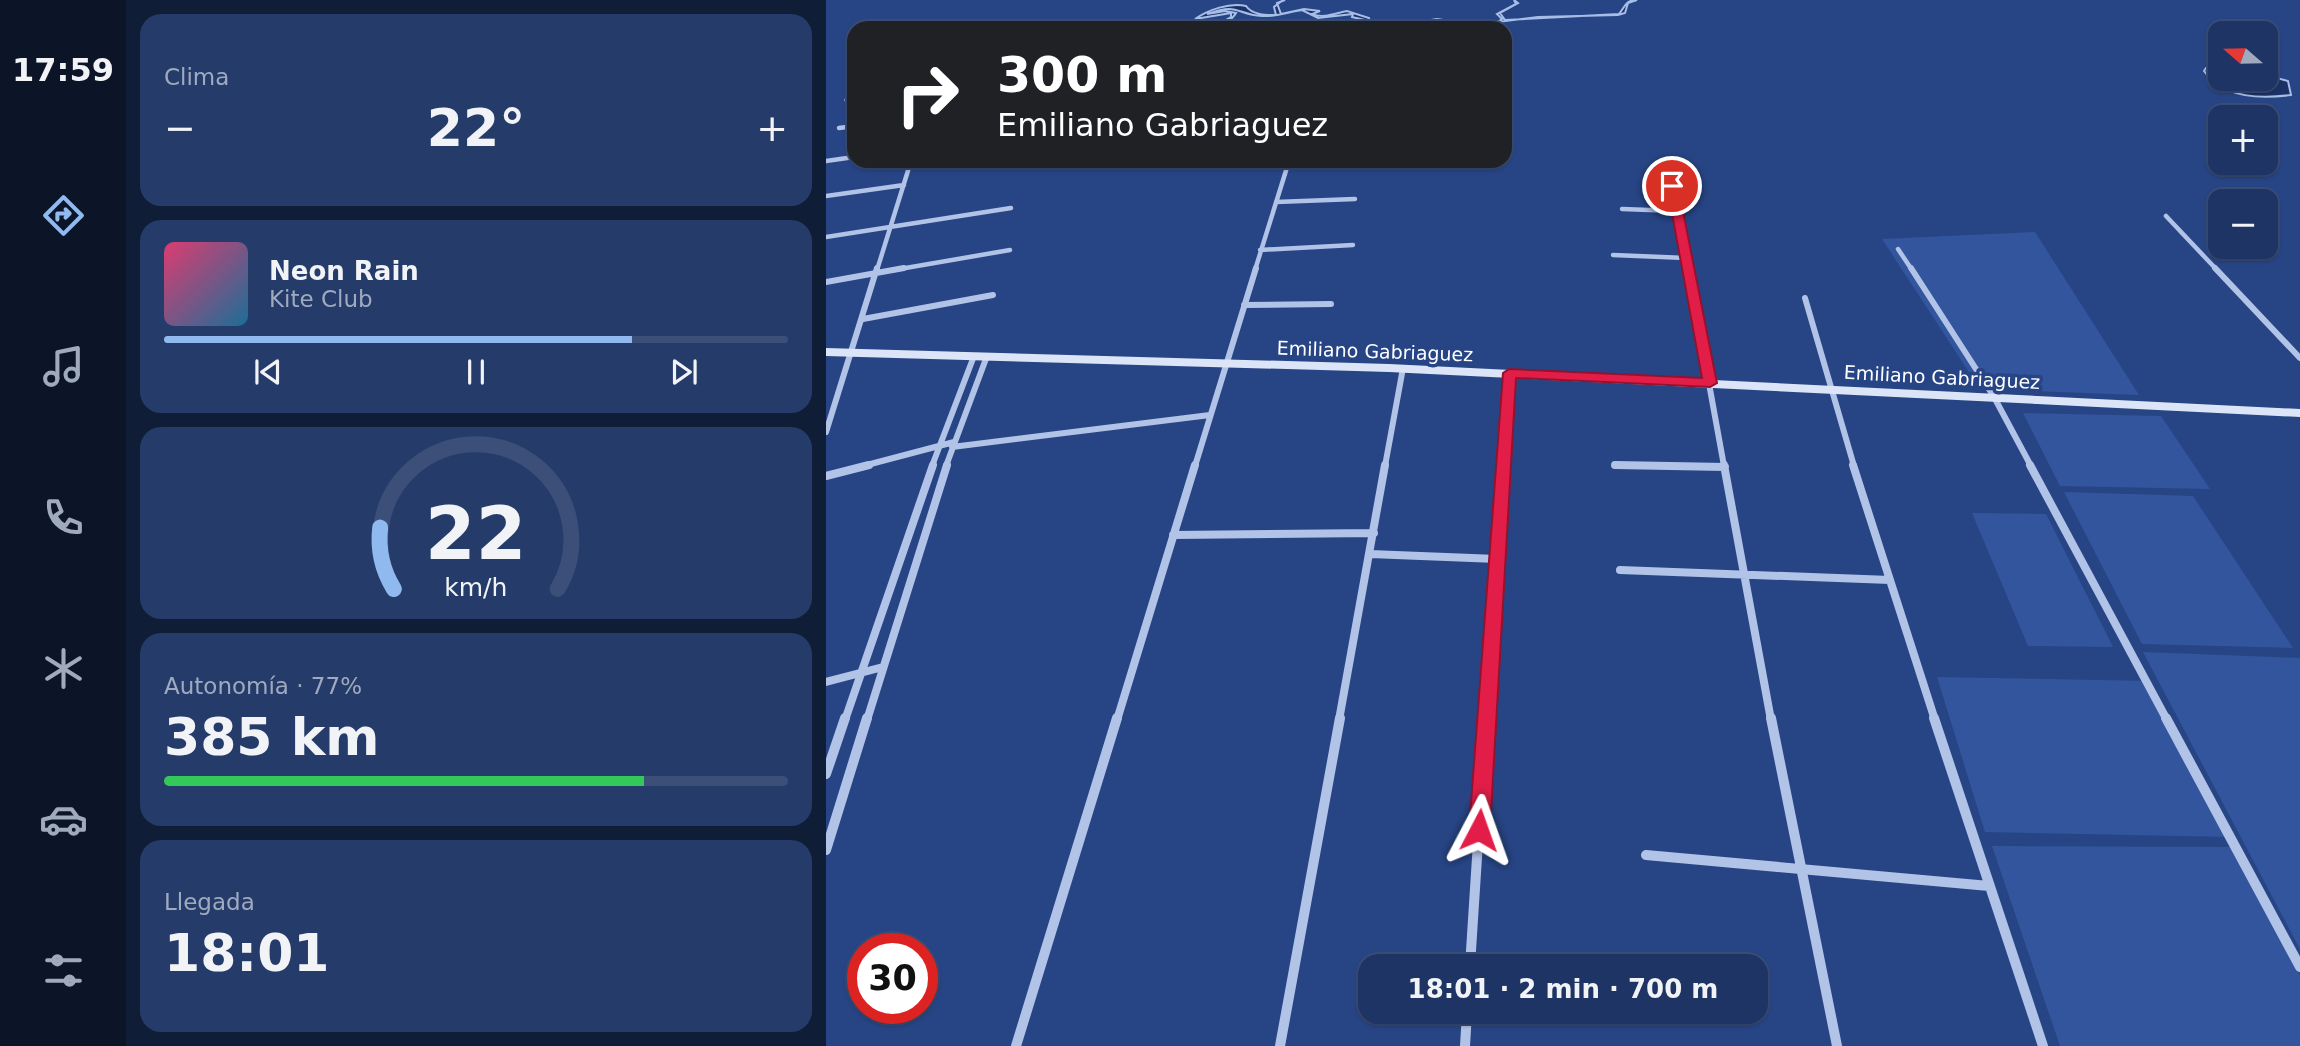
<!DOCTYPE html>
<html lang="es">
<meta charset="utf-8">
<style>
:root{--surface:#1d3464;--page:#253c6a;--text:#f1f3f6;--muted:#a0aabf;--line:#3b4f78;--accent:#90b9f0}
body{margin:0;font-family:"DejaVu Sans",sans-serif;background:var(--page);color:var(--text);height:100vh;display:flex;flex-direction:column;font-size:26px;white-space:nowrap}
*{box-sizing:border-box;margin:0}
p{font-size:23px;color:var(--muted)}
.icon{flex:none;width:38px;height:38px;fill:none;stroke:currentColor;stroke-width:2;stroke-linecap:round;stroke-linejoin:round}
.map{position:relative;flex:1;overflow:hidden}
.panel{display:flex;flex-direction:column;gap:14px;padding:14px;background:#101d37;width:700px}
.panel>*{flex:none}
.top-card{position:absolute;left:21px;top:21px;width:665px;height:147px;border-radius:21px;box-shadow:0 2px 5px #0004,0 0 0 2px var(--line);background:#202124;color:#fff;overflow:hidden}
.needle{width:46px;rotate:290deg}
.fabs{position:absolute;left:1382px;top:21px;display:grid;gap:14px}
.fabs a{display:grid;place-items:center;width:70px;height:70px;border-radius:14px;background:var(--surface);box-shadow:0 2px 5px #0004,0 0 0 2px var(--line);font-size:35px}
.speed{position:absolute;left:21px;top:933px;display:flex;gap:14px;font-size:35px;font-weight:700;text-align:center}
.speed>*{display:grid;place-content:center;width:91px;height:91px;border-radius:50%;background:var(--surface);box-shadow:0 2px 5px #0004,0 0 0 2px var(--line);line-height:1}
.speed .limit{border:10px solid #d22;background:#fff;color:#111}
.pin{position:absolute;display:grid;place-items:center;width:60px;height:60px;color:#fff;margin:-30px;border:4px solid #fff;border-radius:50%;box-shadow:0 2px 7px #0007}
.me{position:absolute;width:77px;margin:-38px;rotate:4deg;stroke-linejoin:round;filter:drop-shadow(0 0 5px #0008)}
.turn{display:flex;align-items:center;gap:24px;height:147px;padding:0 35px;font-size:32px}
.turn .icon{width:91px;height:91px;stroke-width:2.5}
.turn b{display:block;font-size:49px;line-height:60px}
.big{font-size:52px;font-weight:800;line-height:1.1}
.panel .tile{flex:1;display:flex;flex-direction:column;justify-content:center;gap:10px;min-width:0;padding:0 24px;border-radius:21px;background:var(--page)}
.panel .dial{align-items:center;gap:0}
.dial svg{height:182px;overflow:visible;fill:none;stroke:var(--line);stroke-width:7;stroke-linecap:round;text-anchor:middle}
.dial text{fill:var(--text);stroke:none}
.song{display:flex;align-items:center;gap:21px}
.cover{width:84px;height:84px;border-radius:10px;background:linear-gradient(135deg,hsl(340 70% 55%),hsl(200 70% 35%))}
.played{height:7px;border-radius:4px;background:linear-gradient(90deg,var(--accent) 75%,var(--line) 75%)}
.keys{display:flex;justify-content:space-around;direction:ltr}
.heat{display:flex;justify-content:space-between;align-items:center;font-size:38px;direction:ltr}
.charge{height:10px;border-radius:5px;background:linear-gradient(90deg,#34c759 77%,var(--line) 0)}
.trip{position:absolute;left:532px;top:954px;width:410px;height:70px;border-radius:21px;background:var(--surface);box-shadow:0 2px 5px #0004,0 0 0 2px var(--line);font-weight:800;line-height:70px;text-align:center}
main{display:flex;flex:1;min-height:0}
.tabs{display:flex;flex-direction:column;width:126px;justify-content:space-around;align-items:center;background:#0c1528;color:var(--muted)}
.tabs .icon{width:49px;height:49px}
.tabs .active{color:var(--accent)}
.tabs b{font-size:32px;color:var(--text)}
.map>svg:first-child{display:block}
.green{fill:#32559d}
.water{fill:#1c3266;stroke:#a6bde8;stroke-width:2}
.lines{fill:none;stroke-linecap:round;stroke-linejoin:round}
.minor-far4{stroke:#b2c3e8;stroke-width:3.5}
.minor-far3{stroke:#b2c3e8;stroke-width:4.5}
.minor-far2{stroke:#b2c3e8;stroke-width:6}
.minor-far1{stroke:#b2c3e8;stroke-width:8}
.minor{stroke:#b2c3e8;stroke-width:10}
.secondary{fill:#dce4f7;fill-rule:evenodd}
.route{fill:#e11d48;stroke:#92132f;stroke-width:2}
.labels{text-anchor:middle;stroke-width:7;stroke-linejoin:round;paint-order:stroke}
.street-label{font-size:19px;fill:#fff;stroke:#274585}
</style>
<main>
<nav class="tabs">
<b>17:59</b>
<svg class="icon active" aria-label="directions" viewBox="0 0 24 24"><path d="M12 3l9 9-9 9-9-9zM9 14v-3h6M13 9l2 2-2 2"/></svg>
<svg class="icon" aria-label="music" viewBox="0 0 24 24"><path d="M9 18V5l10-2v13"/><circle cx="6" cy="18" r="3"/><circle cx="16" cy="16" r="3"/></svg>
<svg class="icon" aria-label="phone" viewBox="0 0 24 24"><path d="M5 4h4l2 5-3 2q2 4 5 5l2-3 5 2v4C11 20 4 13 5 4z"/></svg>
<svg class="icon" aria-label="climate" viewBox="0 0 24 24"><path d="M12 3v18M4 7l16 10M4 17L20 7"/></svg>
<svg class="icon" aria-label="car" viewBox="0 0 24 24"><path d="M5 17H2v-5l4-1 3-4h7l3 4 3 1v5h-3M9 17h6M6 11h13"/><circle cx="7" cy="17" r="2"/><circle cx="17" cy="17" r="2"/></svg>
<svg class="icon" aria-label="filters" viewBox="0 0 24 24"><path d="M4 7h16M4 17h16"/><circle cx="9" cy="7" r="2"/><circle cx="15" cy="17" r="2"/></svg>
</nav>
<section class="panel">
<div class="tile"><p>Clima</p>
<div class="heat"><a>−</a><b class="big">22°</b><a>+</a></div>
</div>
<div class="tile">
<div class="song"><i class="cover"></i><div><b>Neon Rain</b><p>Kite Club</p></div></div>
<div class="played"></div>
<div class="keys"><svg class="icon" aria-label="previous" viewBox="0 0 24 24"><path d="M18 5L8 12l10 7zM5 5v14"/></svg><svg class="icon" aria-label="pause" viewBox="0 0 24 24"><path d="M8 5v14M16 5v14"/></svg><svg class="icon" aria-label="next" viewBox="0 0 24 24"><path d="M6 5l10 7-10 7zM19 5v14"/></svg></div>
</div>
<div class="tile dial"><svg viewBox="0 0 100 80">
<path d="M14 69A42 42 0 1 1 86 69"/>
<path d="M14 69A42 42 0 0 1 8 42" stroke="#90b9f0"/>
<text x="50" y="56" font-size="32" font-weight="700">22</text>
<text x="50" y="72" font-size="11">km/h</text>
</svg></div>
<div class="tile"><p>Autonomía · 77%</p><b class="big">385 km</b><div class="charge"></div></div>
<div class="tile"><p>Llegada</p><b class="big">18:01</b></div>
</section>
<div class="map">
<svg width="1474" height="1046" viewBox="0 0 1474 1046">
<rect width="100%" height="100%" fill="#274585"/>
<path class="green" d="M1209,232L1313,395L1154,389L1056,239Z
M1197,413L1335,416L1384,489L1234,486Z
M1238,492L1367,496L1467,648L1316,644Z
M1146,513L1220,514L1287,647L1202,646Z
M1317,652L1474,658V949Z
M1111,677L1324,681L1404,837L1159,832Z
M1166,846L1406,847L1474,975V1046H1234Z"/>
<path class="water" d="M457,0H459L451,3L455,14L478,9L494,11L486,14C497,19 510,13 521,11L543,18L545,26C562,28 580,25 597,25L599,21L611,19L643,24L673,21L676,19L671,14L690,4L688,0L692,3L674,13L679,20L793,14C799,7 799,0 811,0L802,3L799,13L792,15L712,17L646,25L607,21L602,22L600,27L546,28L538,26L539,20L526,17L527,14L492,18L476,10C462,12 451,17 436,16C410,15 414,2 381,14L399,11L410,13C398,34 358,24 338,24C329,24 324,28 316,28C344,14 380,34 405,17V13L369,19C382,10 404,2 420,6C426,15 440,15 450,15L448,7Z
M1380,68H1395V79H1440V75L1462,81L1465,95C1435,99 1397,99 1378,71Z"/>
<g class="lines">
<path class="minor-far4" d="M20,100L28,99"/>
<path class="minor-far3" d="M13,128L28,126
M0,161L28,157
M842,162L862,270
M0,196L78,185
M450,202L529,199
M796,209L851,211
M1340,216L1391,270
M0,237L185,208
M1072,249L1086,270
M434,250L527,245
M787,255L860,258
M51,270L85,161
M68,270L184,250
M429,270L463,161"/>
<path class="minor-far2" d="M862,268L898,466
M1085,268L1168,397L1205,466
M1389,268L1474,358
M0,282L78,268
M979,298L1028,466
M418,305L505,304
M37,319L167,295
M0,432L51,268
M126,447L384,415
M789,465L860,466
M37,466L128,442
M106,466L148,356
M120,466L161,356
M369,466L430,268
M559,466L577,368
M677,466L683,373"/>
<path class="minor-far1" d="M789,465L899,467
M898,465L945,720
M1027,465L1109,720
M1204,465L1341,720
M0,476L43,465
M347,535L548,533
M544,554L671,559
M794,570L1064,580
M0,682L57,667
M19,720L107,465
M41,720L121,465
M291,720L369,465
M513,720L559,465
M660,720L677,465"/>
<path class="minor" d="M945,718L1011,1046
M1108,718L1217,1046
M1340,718L1474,967
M0,774L19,718
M0,850L41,718
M820,855L1163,886
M644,966L660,718
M190,1046L291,718
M454,1046L514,718
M639,1046L641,1012"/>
<path class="secondary" d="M0,348L563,364L1474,409V417L563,372L0,356Z"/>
</g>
<path class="route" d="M846,183L852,186L891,383L884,387L690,378L664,830L661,838L653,841L646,838L643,830L677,373L683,369L876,378L841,186Z"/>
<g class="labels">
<g class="street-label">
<text transform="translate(549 351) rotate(2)" y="7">Emiliano Gabriaguez</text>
<text transform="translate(1116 377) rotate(3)" y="7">Emiliano Gabriaguez</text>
</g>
</g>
</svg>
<div class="fabs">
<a><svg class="needle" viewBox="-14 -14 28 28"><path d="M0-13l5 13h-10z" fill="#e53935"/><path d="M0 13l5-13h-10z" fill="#a0aabf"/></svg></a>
<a>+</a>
<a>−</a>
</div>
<div class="speed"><div class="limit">30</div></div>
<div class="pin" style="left:846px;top:186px;background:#d93025"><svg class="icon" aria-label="arrive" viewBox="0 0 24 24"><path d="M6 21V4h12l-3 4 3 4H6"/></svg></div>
<svg class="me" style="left:653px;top:830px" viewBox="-20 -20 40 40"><path d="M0-17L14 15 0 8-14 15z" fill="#e11d48" stroke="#fff" stroke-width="4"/></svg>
<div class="trip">18:01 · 2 min · 700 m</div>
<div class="top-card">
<div class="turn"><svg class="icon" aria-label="right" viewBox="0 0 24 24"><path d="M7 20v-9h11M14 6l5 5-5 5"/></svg><div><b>300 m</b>Emiliano Gabriaguez</div></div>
</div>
</div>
</main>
